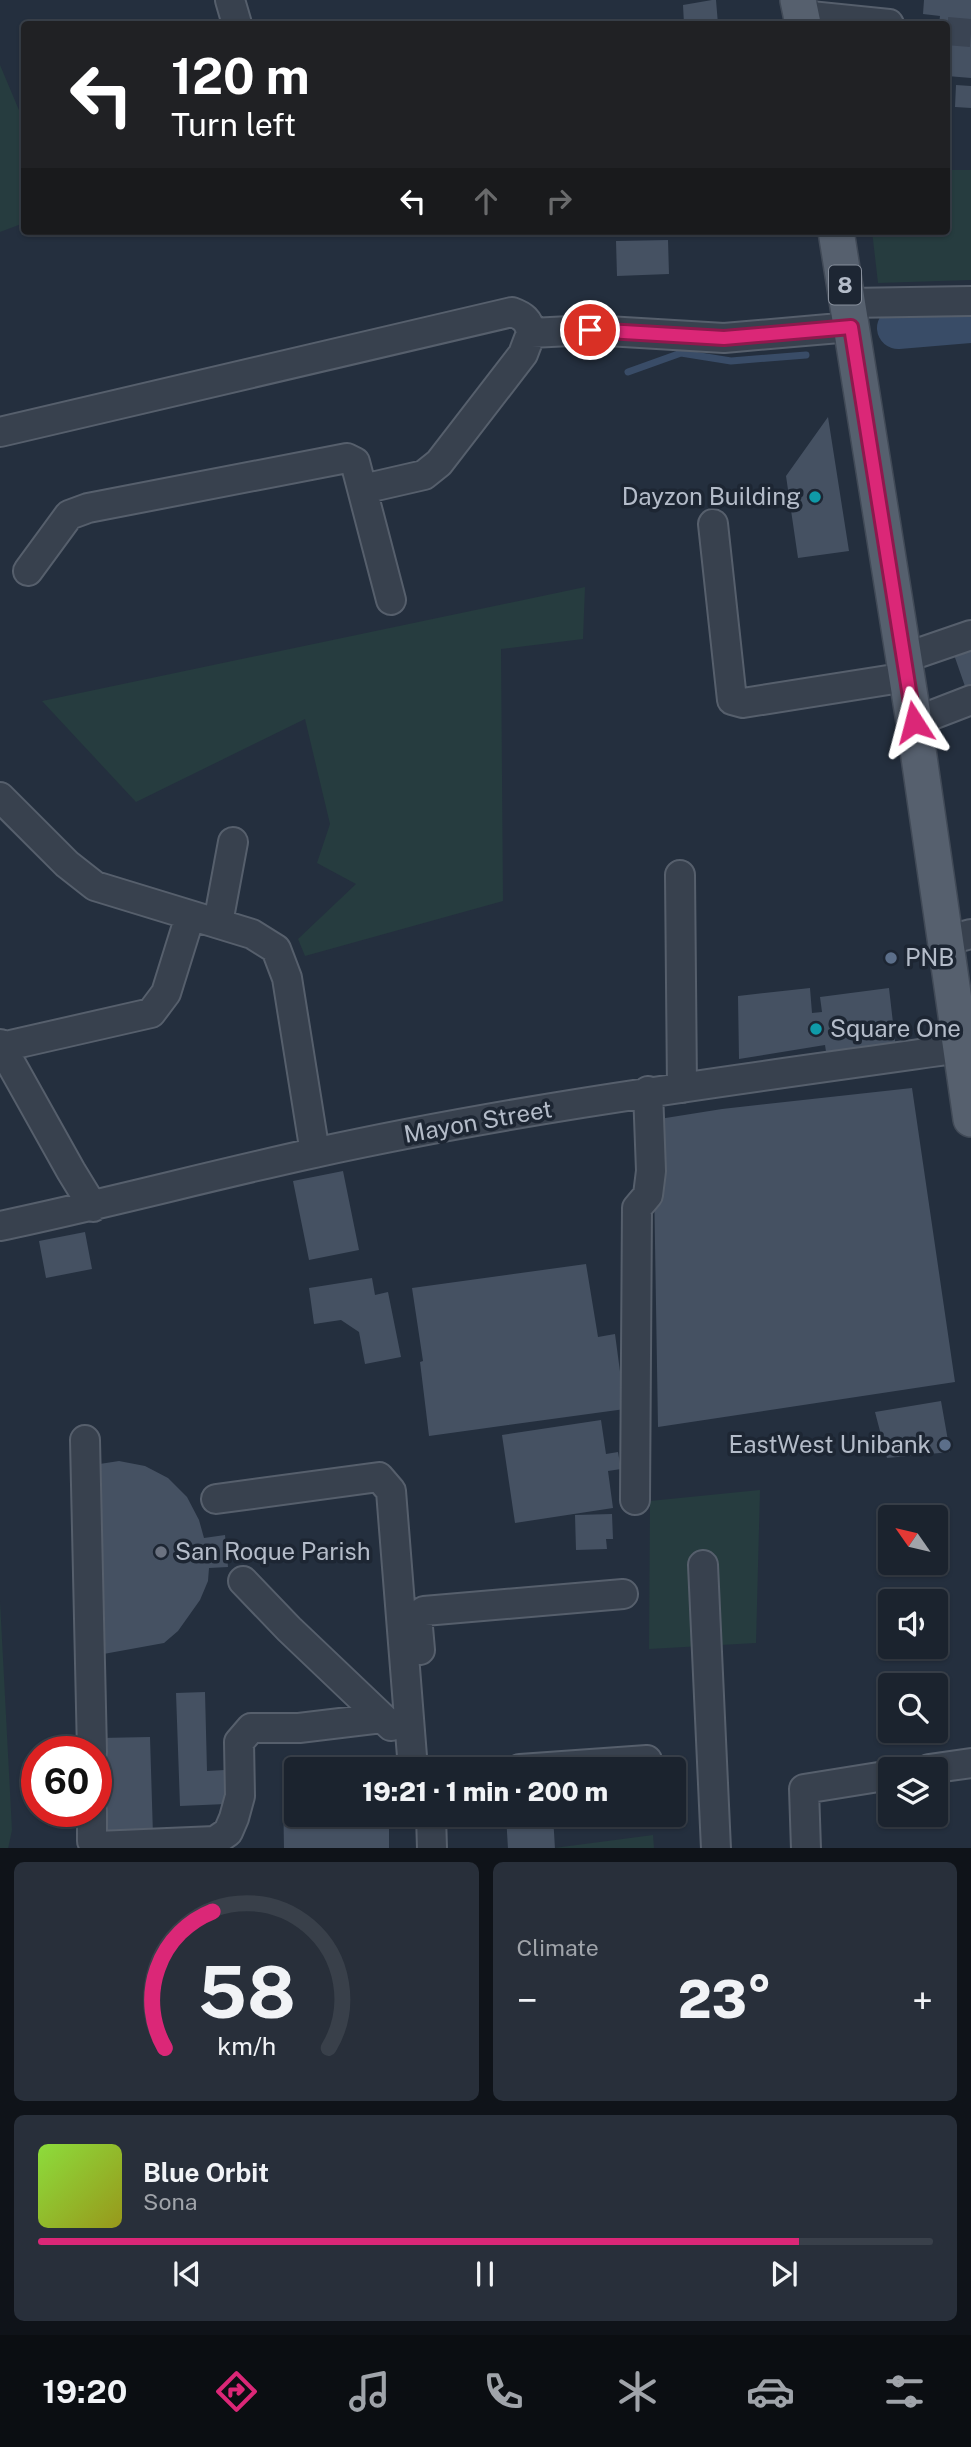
<!DOCTYPE html>
<meta charset="utf-8">
<style>
:root{--surface:#1b232e;--page:#282f3a;--text:#f1f3f6;--muted:#a0a4aa;--line:#39404a;--accent:#db2777}
body{margin:0;font-family:"Public Sans",sans-serif;background:var(--page);color:var(--text);height:100vh;display:flex;flex-direction:column;font-size:26px;white-space:nowrap}
*{box-sizing:border-box;margin:0}
p{font-size:23px;color:var(--muted)}
.icon{flex:none;width:38px;height:38px;fill:none;stroke:currentColor;stroke-width:2;stroke-linecap:round;stroke-linejoin:round}
.map{position:relative;height:1848px;overflow:hidden}
.side{display:flex;flex-direction:column;gap:14px;padding:14px;background:#0f1319;flex:1}
.side>*{flex:none}
.top-card{position:absolute;left:21px;top:21px;width:929px;height:214px;border-radius:7px;box-shadow:0 2px 5px #0004,0 0 0 2px var(--line);background:#202124;color:#fff;overflow:hidden}
.needle{width:46px;rotate:304deg}
.tools{position:absolute;left:878px;top:1505px;display:grid;gap:14px}
.tools a{display:grid;place-items:center;width:70px;height:70px;border-radius:7px;background:var(--surface);box-shadow:0 2px 5px #0004,0 0 0 2px var(--line);font-size:35px}
.speed{position:absolute;left:21px;top:1736px;display:flex;gap:14px;font-size:35px;font-weight:700;text-align:center}
.speed>*{display:grid;place-content:center;width:91px;height:91px;border-radius:50%;background:var(--surface);box-shadow:0 2px 5px #0004,0 0 0 2px var(--line);line-height:1}
.speed .limit{border:10px solid #d22;background:#fff;color:#111}
.pin{position:absolute;display:grid;place-items:center;width:60px;height:60px;color:#fff;margin:-30px;border:4px solid #fff;border-radius:50%;box-shadow:0 2px 7px #0007}
.me{position:absolute;width:77px;margin:-38px;rotate:351deg;stroke-linejoin:round;filter:drop-shadow(0 0 5px #0008)}
.turn{display:flex;align-items:center;gap:24px;height:147px;padding:0 35px;font-size:32px}
.turn .icon{width:91px;height:91px;stroke-width:2.5}
.turn b{display:block;font-size:49px;line-height:60px}
.lanes{display:flex;align-items:center;height:66px;padding:0 35px;background:#0003;justify-content:center;gap:35px;direction:ltr}
.lanes .off{opacity:.35}
.big{font-size:52px;font-weight:800;line-height:1.1}
.side .tile{flex:1;display:flex;flex-direction:column;justify-content:center;gap:10px;min-width:0;padding:0 24px;border-radius:10px;background:var(--page)}
.side .dial{align-items:center;gap:0}
.dial svg{height:182px;overflow:visible;fill:none;stroke:var(--line);stroke-width:7;stroke-linecap:round;text-anchor:middle}
.dial text{fill:var(--text);stroke:none}
.song{display:flex;align-items:center;gap:21px}
.cover{width:84px;height:84px;border-radius:10px;background:linear-gradient(135deg,hsl(90 70% 55%),hsl(60 70% 35%))}
.played{height:7px;border-radius:4px;background:linear-gradient(90deg,var(--accent) 85%,var(--line) 85%)}
.keys{display:flex;justify-content:space-around;direction:ltr}
.heat{display:flex;justify-content:space-between;align-items:center;font-size:38px;direction:ltr}
.side .tiles{flex:1;display:grid;gap:14px;grid-template-columns:1fr 1fr}
.tile:last-child{grid-column:span 2}
.trip{position:absolute;left:284px;top:1757px;width:402px;height:70px;border-radius:7px;background:var(--surface);box-shadow:0 2px 5px #0004,0 0 0 2px var(--line);font-weight:800;line-height:70px;text-align:center}
.menu{display:flex;height:112px;justify-content:space-around;align-items:center;background:#0b0e12;color:var(--muted)}
.menu .icon{width:49px;height:49px}
.menu .active{color:var(--accent)}
.menu b{font-size:32px;color:var(--text)}
.map>svg:first-child{display:block}
.green{fill:#263c3f}
.lines{fill:none;stroke-linecap:round;stroke-linejoin:round}
.stream{stroke:#394c67;stroke-width:7}
.river{stroke:#394c67;stroke-width:42}
.building{fill:#455162}
.minor-tunnel{stroke:#3a4453;stroke-width:28;stroke-dasharray:28 14;stroke-linecap:butt}
.minor-casing{stroke:#565f6c;stroke-width:32}
.major-casing{stroke:#414a57;stroke-width:38}
.minor{stroke:#38414e;stroke-width:28}
.major{stroke:#56606e;stroke-width:35}
.route-casing{stroke:#8e194d;stroke-width:18}
.route{stroke:#db2777;stroke-width:12}
.culture-dot{fill:#0f9aa8;stroke:#1d2633;stroke-width:2.5}
.service-dot{fill:#5c6f8a;stroke:#1d2633;stroke-width:2.5}
.worship-dot{fill:#6b7280;stroke:#1d2633;stroke-width:2.5}
.labels{text-anchor:middle;stroke-width:7;stroke-linejoin:round;paint-order:stroke}
.shield{fill:#1d2633;stroke:#878f9c;stroke-width:2}
.shield-label{font-size:23px;font-weight:bold;fill:#b4bcc9}
.poi-label{font-size:24px;fill:#b4bcc9;stroke:#1d2633;text-anchor:start}
.street-label{font-size:24px;fill:#b4bcc9;stroke:#1d2633}
</style>
<div class="map">
<svg width="971" height="1849" viewBox="0 0 971 1849">
<rect width="100%" height="100%" fill="#242f3e"/>
<path class="green" d="M0,65L24,122V223L0,232Z
M947,170H971V280L878,283L872,231H947Z
M585,587L583,639L501,649L503,901L305,956L298,939L356,884L317,863L330,824L305,719L136,802L42,701Z
M760,1490L756,1643L649,1649L650,1501Z
M0,1601L12,1830L8,1849L0,1848Z
M653,1835L654,1848H554Z"/>
<g class="lines">
<path class="stream" d="M628,372L681,353L731,361L806,355"/>
<path class="river" d="M898,328L971,322"/>
</g>
<path class="building" d="M712,0H716L718,24H684L683,5Z
M924,0H971V78L947,76V24H939L940,16L923,14Z
M956,85L971,86V108L955,107Z
M668,240L669,274L617,276L616,241Z
M828,417L849,551L798,558L786,476Z
M971,642V694L968,695L952,649Z
M810,988L812,1013L822,1012L820,997L889,988L896,1049L827,1058L825,1045L739,1059L738,996Z
M912,1088L955,1382L658,1427L653,1120L722,1109Z
M343,1171L359,1250L309,1260L293,1181Z
M85,1232L92,1269L46,1278L39,1241Z
M586,1264L598,1337L615,1334L625,1409L429,1436L420,1362L423,1361L412,1288Z
M372,1278L375,1295L388,1292L401,1357L365,1364L359,1332L341,1320L314,1324L309,1288Z
M941,1401L950,1452L887,1458L875,1412Z
M601,1420L606,1454L618,1452L621,1469L608,1471L613,1508L515,1523L502,1435Z
M119,1461L145,1466L168,1478L187,1497L199,1520L204,1538L225,1535L228,1567L209,1568L208,1581L200,1600L178,1631L164,1643L98,1655L93,1465Z
M612,1514L613,1539H606L607,1549L576,1550L575,1515Z
M205,1692L207,1771L225,1770L226,1804L180,1806L176,1693Z
M150,1737L153,1835L102,1836L100,1738Z
M296,1789V1815H389V1849H284L283,1790Z
M506,1815H553L555,1849H508Z"/>
<g class="lines">
<path class="minor-tunnel" d="M947,31L971,33"/>
<g class="minor-casing">
<path id="minor" d="M230,0L237,24
M801,15L889,24
M848,303L971,301
M0,432L512,312C523,316 529,320 531,333L590,330L724,338L851,327
M363,489L424,475L439,463L523,354L531,333
M713,524L732,700L743,703L907,677
M28,571L69,515L88,508L347,458L355,462L391,600
M904,658L971,635
M914,722L971,700
M0,797L67,864L95,886L252,934L276,949L287,978L315,1153
M680,875L682,1088
M218,923L233,842
M945,941L971,934
M0,1044L71,1171L93,1207
M2,1047L151,1013L166,993L190,916
M0,1226C105,1204 209,1176 314,1153C528,1106 745,1079 961,1048
M85,1440L92,1752
M216,1499L379,1477L391,1491L413,1769
M635,1500L637,1208L648,1195L651,1171L648,1091
M703,1565L716,1849
M243,1581L289,1629L391,1726
M420,1650L417,1616L424,1611L623,1594
M520,1769L647,1760
M929,1769L971,1763
M92,1811V1841L97,1846L215,1841L228,1832L234,1818L240,1796L239,1742L251,1728H299L382,1718
M431,1815L432,1849
M806,1849L804,1789L891,1775"/>
</g>
<g class="major-casing">
<path id="major" d="M798,0L803,24
M836,231L914,722L971,1119"/>
</g>
<use href="#minor" class="minor"/>
<use href="#major" class="major"/>
</g>
<g class="lines">
<g class="route-casing">
<path id="route" d="M590,330L724,338L851,327L914,722"/>
</g>
<use href="#route" class="route"/>
</g>
<g class="culture-dot">
<circle cx="815" cy="497" r="7"/>
<circle cx="816" cy="1029" r="7"/>
</g>
<g class="service-dot">
<circle cx="891" cy="958" r="7"/>
<circle cx="945" cy="1445" r="7"/>
</g>
<circle class="worship-dot" cx="161" cy="1552" r="7"/>
<g class="labels">
<rect class="shield" x="829" y="265.5" width="32" height="39" rx="5"/>
<g class="shield-label">
<text x="845" y="293">8</text>
</g>
<g class="poi-label">
<text x="801" y="505" text-anchor="end">Dayzon Building</text>
<text x="905" y="966">PNB</text>
<text x="830" y="1037">Square One</text>
<text x="931" y="1453" text-anchor="end">EastWest Unibank</text>
<text x="175" y="1560">San Roque Parish</text>
</g>
<g class="street-label">
<text transform="translate(478 1122) rotate(-10)" y="8">Mayon Street</text>
</g>
</g>
</svg>
<div class="tools">
<a><svg class="needle" viewBox="-14 -14 28 28"><path d="M0-13l5 13h-10z" fill="#e53935"/><path d="M0 13l5-13h-10z" fill="#a0a4aa"/></svg></a>
<a><svg class="icon" aria-label="sound" viewBox="0 0 24 24"><path d="M4 9h4l5-4v14l-5-4H4zM17 9q2 3 0 6"/></svg></a>
<a><svg class="icon" aria-label="search" viewBox="0 0 24 24"><circle cx="10" cy="10" r="6"/><path d="M15 15l6 6"/></svg></a>
<a><svg class="icon" aria-label="layers" viewBox="0 0 24 24"><path d="M12 4l9 5-9 5-9-5zM3 14l9 5 9-5"/></svg></a>
</div>
<div class="speed"><div class="limit">60</div></div>
<div class="pin" style="left:590px;top:330px;background:#d93025"><svg class="icon" aria-label="arrive" viewBox="0 0 24 24"><path d="M6 21V4h12l-3 4 3 4H6"/></svg></div>
<svg class="me" style="left:914px;top:722px" viewBox="-20 -20 40 40"><path d="M0-17L14 15 0 8-14 15z" fill="#db2777" stroke="#fff" stroke-width="4"/></svg>
<div class="trip">19:21 · 1 min · 200 m</div>
<div class="top-card">
<div class="turn"><svg class="icon" aria-label="left" viewBox="0 0 24 24"><path d="M17 20v-9H6M10 6l-5 5 5 5"/></svg><div><b>120 m</b>Turn left</div></div>
<div class="lanes"><svg class="icon" aria-label="left" viewBox="0 0 24 24"><path d="M17 20v-9H6M10 6l-5 5 5 5"/></svg><svg class="icon off" aria-label="ahead" viewBox="0 0 24 24"><path d="M12 20V5M6 11l6-6 6 6"/></svg><svg class="icon off" aria-label="right" viewBox="0 0 24 24"><path d="M7 20v-9h11M14 6l5 5-5 5"/></svg></div>
</div>
</div>
<section class="side">
<div class="tiles">
<div class="tile dial"><svg viewBox="0 0 100 80">
<path d="M14 69A42 42 0 1 1 86 69"/>
<path d="M14 69A42 42 0 0 1 35 9" stroke="#db2777"/>
<text x="50" y="56" font-size="32" font-weight="700">58</text>
<text x="50" y="72" font-size="11">km/h</text>
</svg></div>
<div class="tile"><p>Climate</p>
<div class="heat"><a>−</a><b class="big">23°</b><a>+</a></div>
</div>
<div class="tile">
<div class="song"><i class="cover"></i><div><b>Blue Orbit</b><p>Sona</p></div></div>
<div class="played"></div>
<div class="keys"><svg class="icon" aria-label="previous" viewBox="0 0 24 24"><path d="M18 5L8 12l10 7zM5 5v14"/></svg><svg class="icon" aria-label="pause" viewBox="0 0 24 24"><path d="M8 5v14M16 5v14"/></svg><svg class="icon" aria-label="next" viewBox="0 0 24 24"><path d="M6 5l10 7-10 7zM19 5v14"/></svg></div>
</div>
</div>
</section>
<nav class="menu">
<b>19:20</b>
<svg class="icon active" aria-label="directions" viewBox="0 0 24 24"><path d="M12 3l9 9-9 9-9-9zM9 14v-3h6M13 9l2 2-2 2"/></svg>
<svg class="icon" aria-label="music" viewBox="0 0 24 24"><path d="M9 18V5l10-2v13"/><circle cx="6" cy="18" r="3"/><circle cx="16" cy="16" r="3"/></svg>
<svg class="icon" aria-label="phone" viewBox="0 0 24 24"><path d="M5 4h4l2 5-3 2q2 4 5 5l2-3 5 2v4C11 20 4 13 5 4z"/></svg>
<svg class="icon" aria-label="climate" viewBox="0 0 24 24"><path d="M12 3v18M4 7l16 10M4 17L20 7"/></svg>
<svg class="icon" aria-label="car" viewBox="0 0 24 24"><path d="M5 17H2v-5l4-1 3-4h7l3 4 3 1v5h-3M9 17h6M6 11h13"/><circle cx="7" cy="17" r="2"/><circle cx="17" cy="17" r="2"/></svg>
<svg class="icon" aria-label="filters" viewBox="0 0 24 24"><path d="M4 7h16M4 17h16"/><circle cx="9" cy="7" r="2"/><circle cx="15" cy="17" r="2"/></svg>
</nav>
